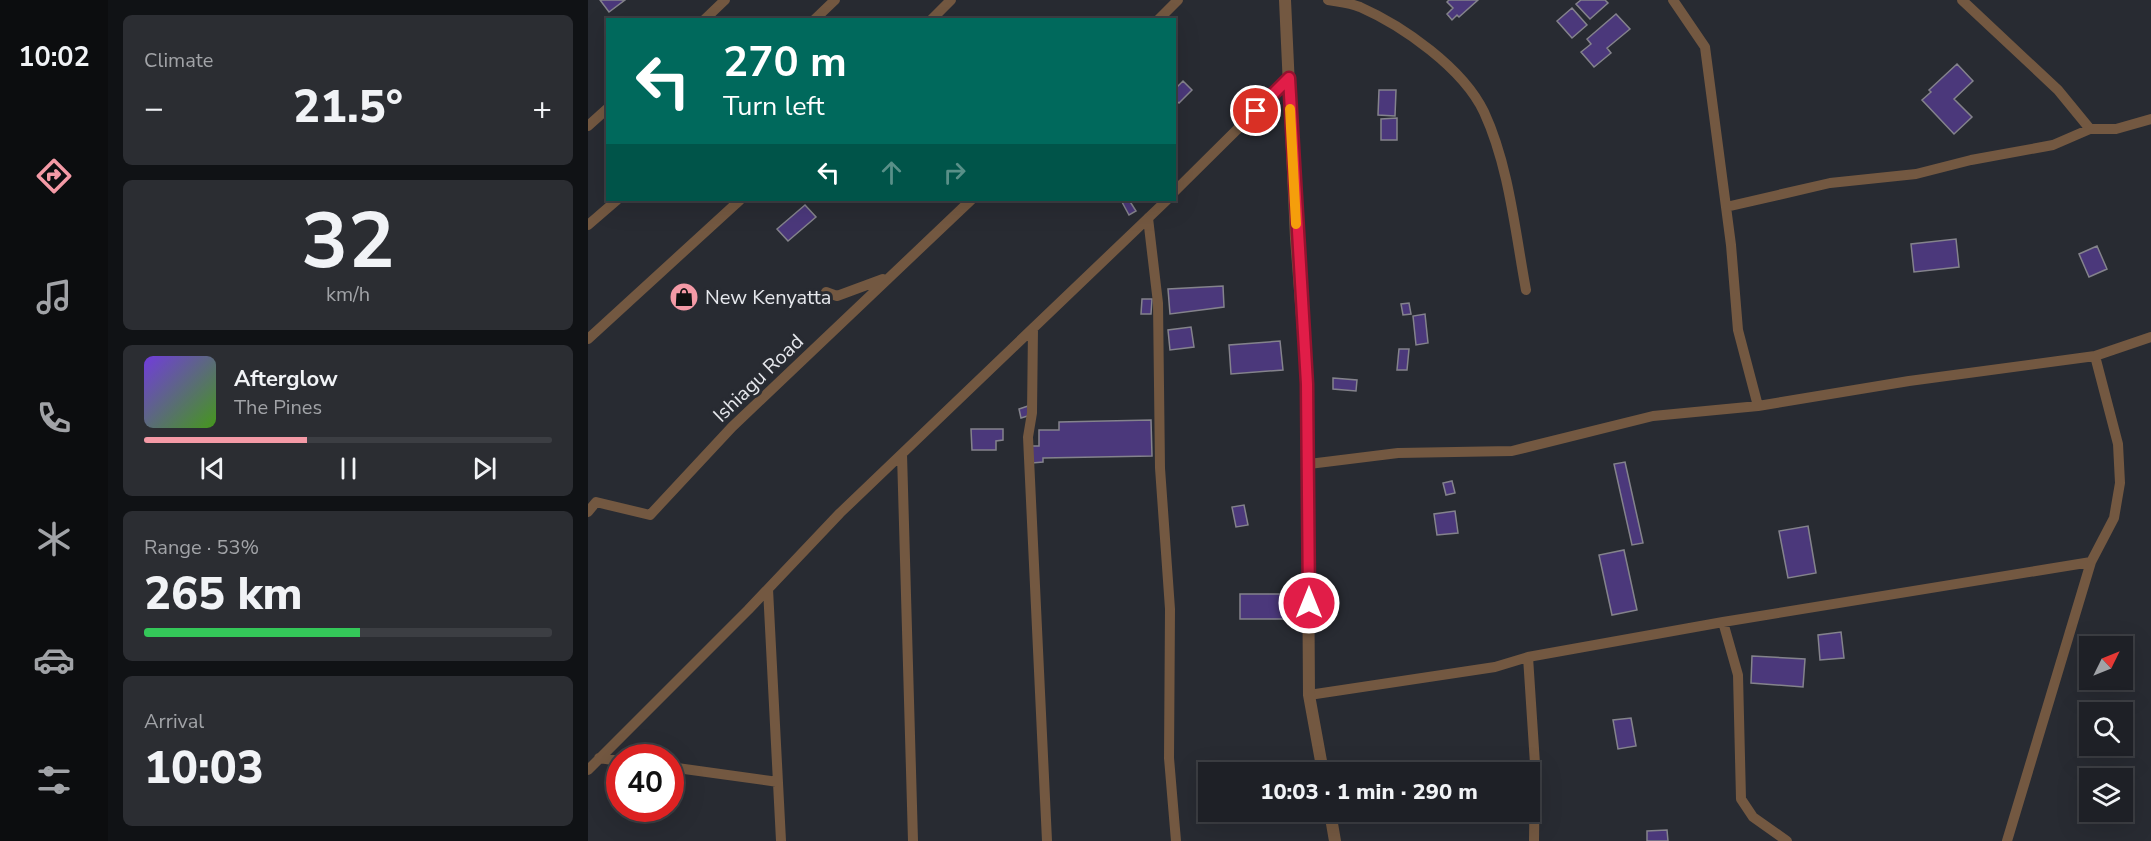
<!DOCTYPE html>
<meta charset="utf-8">
<style>
:root{--surface:#1e2026;--page:#2b2d32;--text:#f1f3f6;--muted:#a1a3a7;--line:#3c3e43;--accent:#f49aa6}
body{margin:0;font-family:"Nunito Sans",sans-serif;background:var(--page);color:var(--text);height:100vh;display:flex;flex-direction:column;font-size:22px;white-space:nowrap}
*{box-sizing:border-box;margin:0}
p{font-size:20px;color:var(--muted)}
.icon{flex:none;width:33px;height:33px;fill:none;stroke:currentColor;stroke-width:2;stroke-linecap:round;stroke-linejoin:round}
.map{position:relative;flex:1;overflow:hidden}
.drawer{display:flex;flex-direction:column;gap:15px;padding:15px;background:#101215;width:480px}
.drawer>*{flex:none}
.hud{position:absolute;left:18px;top:18px;width:570px;height:183px;border-radius:0px;box-shadow:0 6px 24px #0002,0 0 0 2px var(--line);background:#00695c;color:#fff;overflow:hidden}
.needle{width:39px;rotate:47deg}
.buttons{position:absolute;left:1491px;top:636px;display:grid;gap:12px}
.buttons a{display:grid;place-items:center;width:54px;height:54px;border-radius:0px;background:var(--surface);box-shadow:0 6px 24px #0002,0 0 0 2px var(--line);font-size:30px}
.speed{position:absolute;left:18px;top:744px;display:flex;gap:12px;font-size:30px;font-weight:700;text-align:center}
.speed>*{display:grid;place-content:center;width:78px;height:78px;border-radius:50%;background:var(--surface);box-shadow:0 6px 24px #0002,0 0 0 2px var(--line);line-height:1}
.speed .limit{border:9px solid #d22;background:#fff;color:#111}
.pin{position:absolute;display:grid;place-items:center;width:51px;height:51px;color:#fff;margin:-26px;border:3px solid #fff;border-radius:50%;box-shadow:0 2px 6px #0007}
.me{position:absolute;width:66px;margin:-33px;rotate:0deg;stroke-linejoin:round;filter:drop-shadow(0 0 4px #0008)}
.turn{display:flex;align-items:center;gap:21px;height:126px;padding:0 18px;font-size:27px}
.turn .icon{width:78px;height:78px;stroke-width:2.5}
.turn b{display:block;font-size:42px;line-height:51px}
.lanes{display:flex;align-items:center;height:57px;padding:0 18px;background:#0003;justify-content:center;gap:30px;direction:ltr}
.lanes .off{opacity:.35}
.big{font-size:45px;font-weight:800;line-height:1.1}
.drawer .card{flex:1;display:flex;flex-direction:column;justify-content:center;gap:9px;min-width:0;padding:0 21px;border-radius:9px;background:var(--page)}
.drawer .dial{align-items:center;gap:0}
.dial b{font-size:78px;line-height:1}
.song{display:flex;align-items:center;gap:18px}
.cover{width:72px;height:72px;border-radius:9px;background:linear-gradient(135deg,hsl(260 70% 55%),hsl(100 70% 35%))}
.played{height:6px;border-radius:3px;background:linear-gradient(90deg,var(--accent) 40%,var(--line) 40%)}
.keys{display:flex;justify-content:space-around;direction:ltr}
.heat{display:flex;justify-content:space-between;align-items:center;font-size:33px;direction:ltr}
.charge{height:9px;border-radius:4px;background:linear-gradient(90deg,#34c759 53%,var(--line) 0)}
.trip{position:absolute;left:610px;top:762px;width:342px;height:60px;border-radius:0px;background:var(--surface);box-shadow:0 6px 24px #0002,0 0 0 2px var(--line);font-weight:800;line-height:60px;text-align:center}
main{display:flex;flex:1;min-height:0}
.tabs{display:flex;flex-direction:column;width:108px;justify-content:space-around;align-items:center;background:#0c0d0f;color:var(--muted)}
.tabs .icon{width:42px;height:42px}
.tabs .on{color:var(--accent)}
.tabs b{font-size:27px;color:var(--text)}
.map>svg:first-child{display:block}
.building{fill:#4b387b;stroke:#84838c;stroke-width:1.5}
.lines{fill:none;stroke-linecap:round;stroke-linejoin:round}
.minor{stroke:#735841;stroke-width:10}
.tertiary{stroke:#735841;stroke-width:12}
.route-casing{stroke:#92132f;stroke-width:15}
.route{stroke:#e11d48;stroke-width:10}
.slow{stroke:#f59e0b;stroke-width:10}
.labels{text-anchor:middle;stroke-width:6;stroke-linejoin:round;paint-order:stroke}
.poi-label{font-size:20px;fill:#e6e8ed;stroke:#282b32;text-anchor:start}
.street-label{font-size:20px;fill:#e6e8ed;stroke:#282b32}
</style>
<main>
<nav class="tabs">
<b>10:02</b>
<svg class="icon on" aria-label="directions" viewBox="0 0 24 24"><path d="M12 3l9 9-9 9-9-9zM9 14v-3h6M13 9l2 2-2 2"/></svg>
<svg class="icon" aria-label="music" viewBox="0 0 24 24"><path d="M9 18V5l10-2v13"/><circle cx="6" cy="18" r="3"/><circle cx="16" cy="16" r="3"/></svg>
<svg class="icon" aria-label="phone" viewBox="0 0 24 24"><path d="M5 4h4l2 5-3 2q2 4 5 5l2-3 5 2v4C11 20 4 13 5 4z"/></svg>
<svg class="icon" aria-label="climate" viewBox="0 0 24 24"><path d="M12 3v18M4 7l16 10M4 17L20 7"/></svg>
<svg class="icon" aria-label="car" viewBox="0 0 24 24"><path d="M5 17H2v-5l4-1 3-4h7l3 4 3 1v5h-3M9 17h6M6 11h13"/><circle cx="7" cy="17" r="2"/><circle cx="17" cy="17" r="2"/></svg>
<svg class="icon" aria-label="filters" viewBox="0 0 24 24"><path d="M4 7h16M4 17h16"/><circle cx="9" cy="7" r="2"/><circle cx="15" cy="17" r="2"/></svg>
</nav>
<section class="drawer">
<div class="card"><p>Climate</p>
<div class="heat"><a>−</a><b class="big">21.5°</b><a>+</a></div>
</div>
<div class="card dial"><b>32</b><p>km/h</p></div>
<div class="card">
<div class="song"><i class="cover"></i><div><b>Afterglow</b><p>The Pines</p></div></div>
<div class="played"></div>
<div class="keys"><svg class="icon" aria-label="previous" viewBox="0 0 24 24"><path d="M18 5L8 12l10 7zM5 5v14"/></svg><svg class="icon" aria-label="pause" viewBox="0 0 24 24"><path d="M8 5v14M16 5v14"/></svg><svg class="icon" aria-label="next" viewBox="0 0 24 24"><path d="M6 5l10 7-10 7zM19 5v14"/></svg></div>
</div>
<div class="card"><p>Range · 53%</p><b class="big">265 km</b><div class="charge"></div></div>
<div class="card"><p>Arrival</p><b class="big">10:03</b></div>
</section>
<div class="map">
<svg width="1563" height="841" viewBox="0 0 1563 841">
<rect width="100%" height="100%" fill="#282b32"/>
<path class="building" d="M12,0H37L21,12Z
M861,0H890L871,17L869,15L864,20L859,14L865,8L859,2Z
M993,0H1017L1020,3L1002,19L988,4Z
M984,8L999,25L984,38L969,21Z
M1028,14L1042,29L1019,48L1023,53L1006,67L993,52L1003,44L999,39Z
M1369,64L1385,81L1366,99L1384,117L1366,134L1334,100L1343,92L1341,90Z
M595,81L604,90L591,103L586,99V90Z
M791,90H808L807,116L790,115Z
M809,118V140H793V119Z
M541,200L548,211L541,215L534,202Z
M217,205L228,217L200,241L189,229Z
M1368,239L1371,267L1326,272L1323,244Z
M1509,246L1519,269L1501,277L1491,254Z
M635,286L636,307L582,314L580,289Z
M554,299H564L563,314H553Z
M821,303L823,314L815,315L813,304Z
M837,314L840,343L828,345L825,316Z
M603,327L606,347L582,350L580,330Z
M692,341L695,370L643,374L641,345Z
M811,349H821L819,370H809Z
M745,378L769,380L768,391L745,389Z
M440,406L443,415L433,418L431,409Z
M563,420L564,456L455,458V462L444,463V446H451V430H471V422Z
M383,429H415V440L408,441V450H384Z
M1037,462L1055,543L1044,545L1026,464Z
M864,481L867,493L858,495L855,483Z
M656,505L660,525L648,527L644,507Z
M867,511L870,533L849,535L846,514Z
M1220,526L1228,573L1200,578L1191,531Z
M1036,550L1049,610L1024,615L1011,555Z
M652,594H705L706,619H652Z
M1253,632L1256,658L1232,660L1230,635Z
M1164,656L1217,659L1215,687L1163,683Z
M1043,718L1048,746L1030,749L1025,720Z
M1079,830L1080,841H1059V831Z"/>
<g class="lines">
<path class="minor" d="M740,0C751,2 762,3 772,7C815,26 875,68 896,112C921,166 927,231 938,290
M1085,0L1117,47L1143,245L1150,330L1170,406
M1374,0L1470,90L1502,129H1528L1563,119
M116,20L137,0
M226,20L247,0
M343,20L363,0
M570,20L590,0
M0,126L20,108
M586,192L701,78
M1138,207L1242,183L1328,174L1383,160L1465,145L1502,129
M560,218L570,303L572,468L582,609L581,758L588,841
M0,225L29,200
M238,292L249,296L295,279
M445,328L444,413L440,437L459,841
M0,339L152,200
M314,454L325,841
M721,464L810,453L924,451L1065,416L1170,406L1321,381L1507,356L1563,337
M0,512L8,502L62,515L144,427L383,200
M180,589L193,841
M1135,622L1150,675L1153,799L1165,817L1199,841
M940,657L947,764L946,841
M721,695L907,667L940,657L1135,622L1503,562
M11,758L32,761
M82,767L190,782
M0,770L160,610L252,513L579,200
M1419,841L1503,562L1526,518L1532,483L1530,444L1507,356"/>
<path class="tertiary" d="M697,0L708,238L719,383L721,695L735,772
M742,812L747,841"/>
</g>
<g class="lines">
<g class="route-casing">
<path id="route" d="M668,111L701,78L719,384L721,603"/>
</g>
<use href="#route" class="route"/>
<path class="slow" d="M702,109L708,224"/>
</g>
<defs>
<g id="shop-disc" transform="scale(1.5)"><circle r="9.5" fill="#f49aa6" stroke="#282b32"/><path d="M-5-2.5h2.3a2.7 3.5 0 0 1 5.4 0H5L5.5 6h-11ZM-1.5-2.5h3a1.5 2.3 0 0 0-3 0Z" fill="#111"/></g>
</defs>
<g fill-rule="evenodd">
<use href="#shop-disc" x="96" y="297"/>
</g>
<g class="labels">
<g class="poi-label">
<text x="117" y="304">New Kenyatta</text>
</g>
<g class="street-label">
<text transform="translate(170 378) rotate(-44)" y="7">Ishiagu Road</text>
</g>
</g>
</svg>
<div class="buttons">
<a><svg class="needle" viewBox="-14 -14 28 28"><path d="M0-13l5 13h-10z" fill="#e53935"/><path d="M0 13l5-13h-10z" fill="#a1a3a7"/></svg></a>
<a><svg class="icon" aria-label="search" viewBox="0 0 24 24"><circle cx="10" cy="10" r="6"/><path d="M15 15l6 6"/></svg></a>
<a><svg class="icon" aria-label="layers" viewBox="0 0 24 24"><path d="M12 4l9 5-9 5-9-5zM3 14l9 5 9-5"/></svg></a>
</div>
<div class="speed"><div class="limit">40</div></div>
<div class="pin" style="left:668px;top:111px;background:#d93025"><svg class="icon" aria-label="arrive" viewBox="0 0 24 24"><path d="M6 21V4h12l-3 4 3 4H6"/></svg></div>
<svg class="me" style="left:721px;top:603px" viewBox="-20 -20 40 40"><circle r="17" fill="#e11d48" stroke="#fff" stroke-width="3"/><path d="M0-11L8 9 0 5-8 9z" fill="#fff"/></svg>
<div class="trip">10:03 · 1 min · 290 m</div>
<div class="hud">
<div class="turn"><svg class="icon" aria-label="left" viewBox="0 0 24 24"><path d="M17 20v-9H6M10 6l-5 5 5 5"/></svg><div><b>270 m</b>Turn left</div></div>
<div class="lanes"><svg class="icon" aria-label="left" viewBox="0 0 24 24"><path d="M17 20v-9H6M10 6l-5 5 5 5"/></svg><svg class="icon off" aria-label="ahead" viewBox="0 0 24 24"><path d="M12 20V5M6 11l6-6 6 6"/></svg><svg class="icon off" aria-label="right" viewBox="0 0 24 24"><path d="M7 20v-9h11M14 6l5 5-5 5"/></svg></div>
</div>
</div>
</main>
